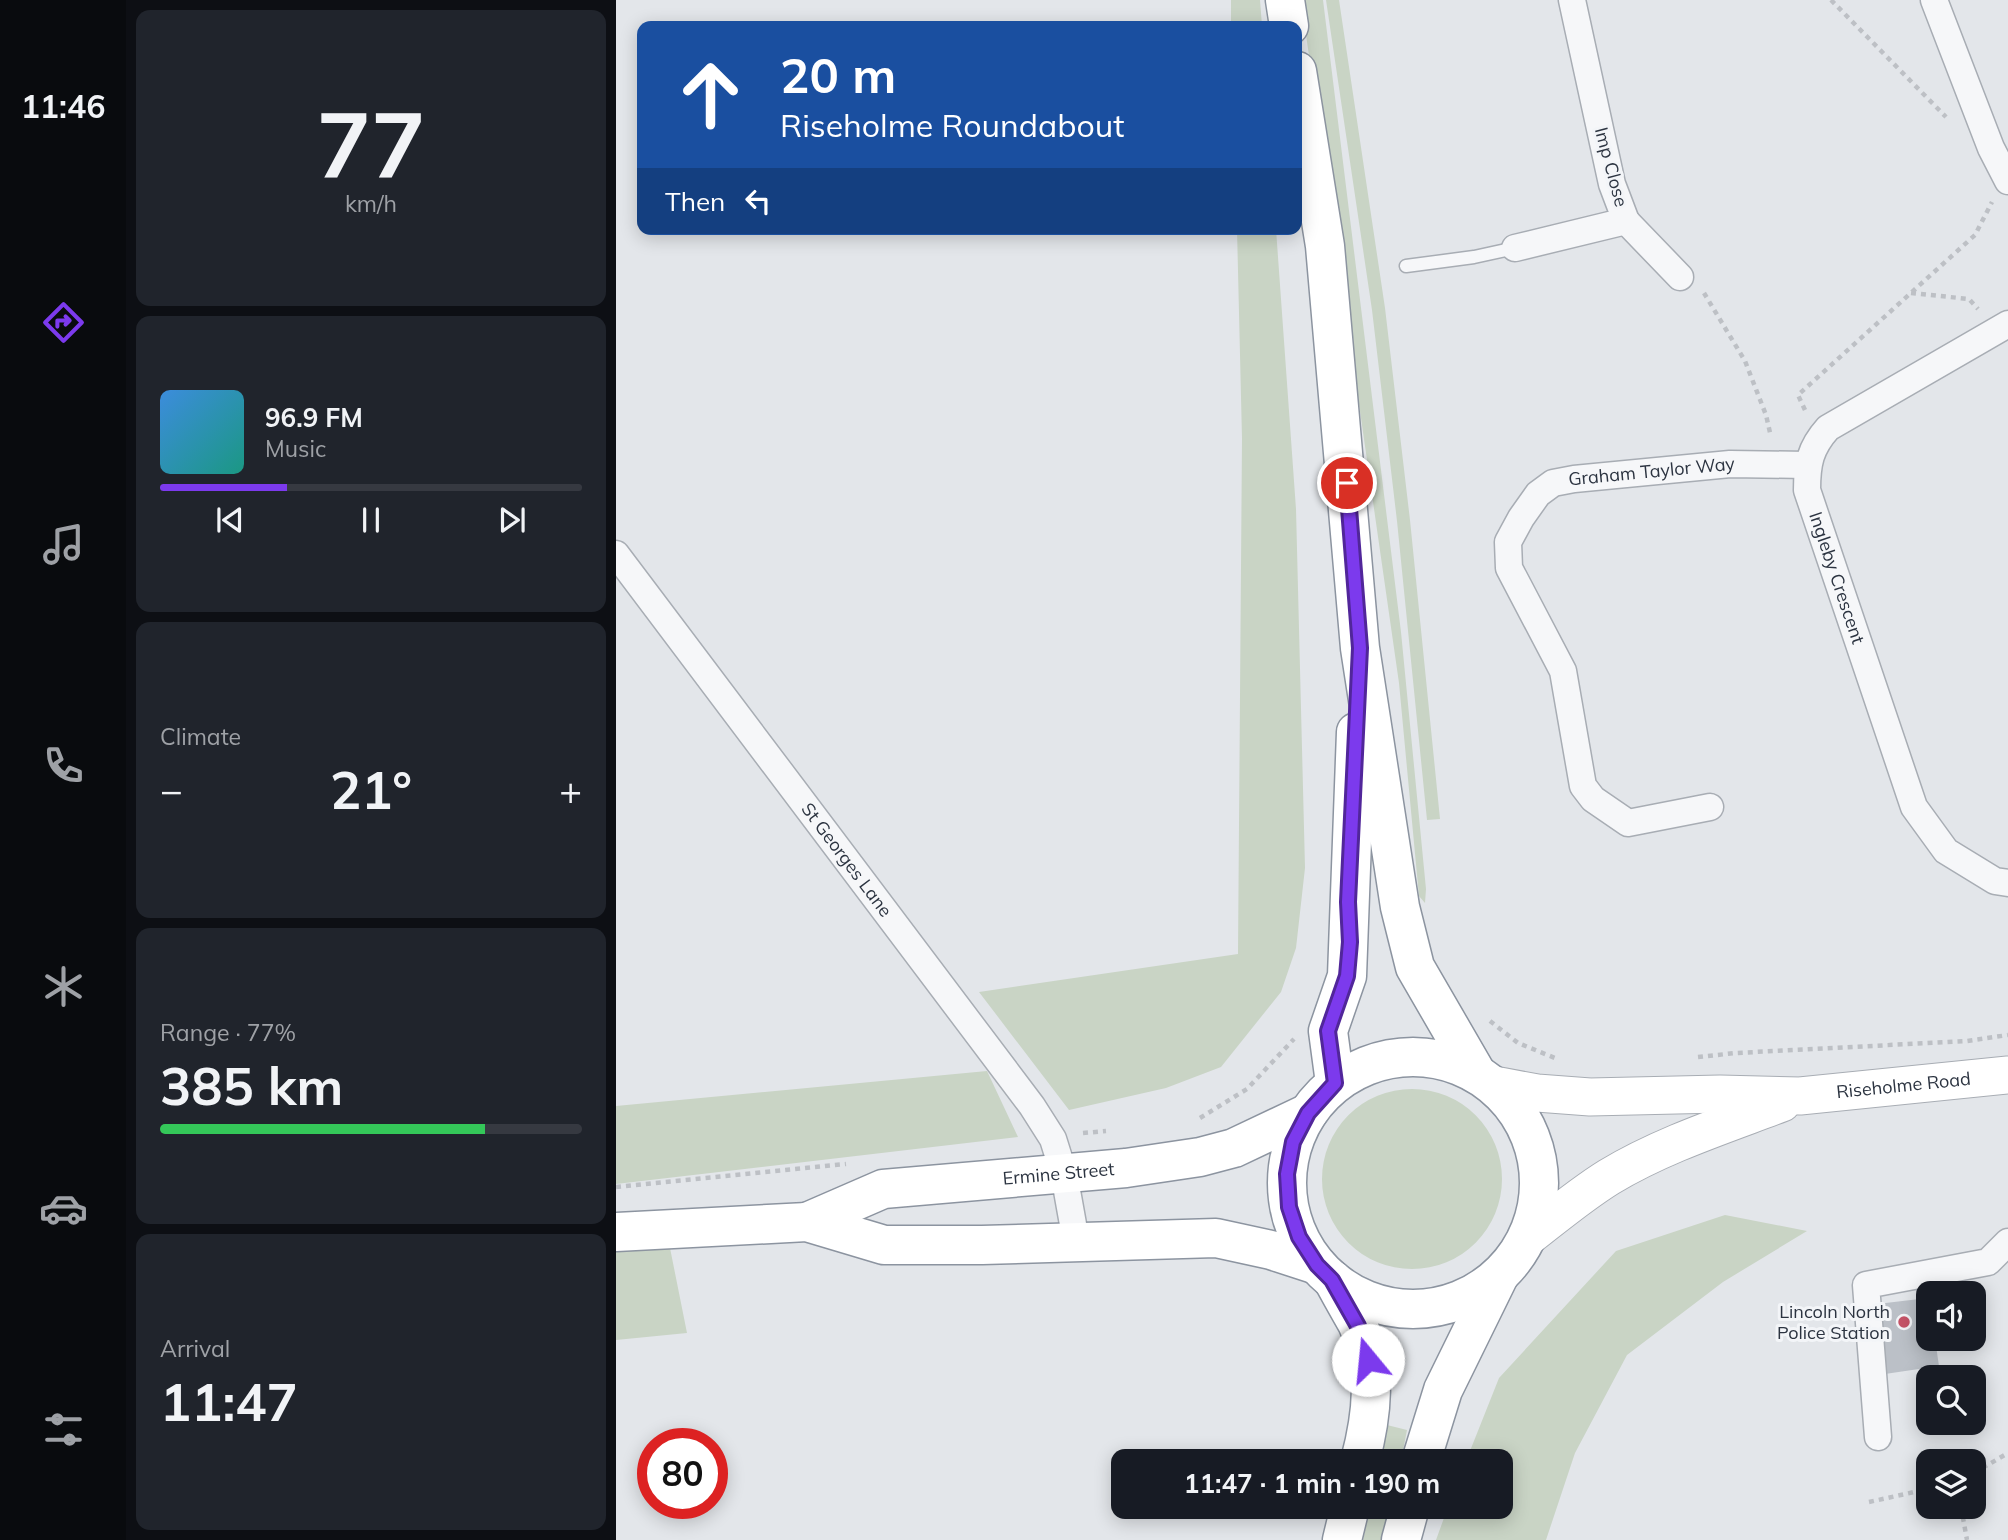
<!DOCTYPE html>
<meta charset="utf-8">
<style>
:root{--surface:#171b24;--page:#20242c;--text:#f1f3f6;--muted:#9ea1a6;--line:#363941;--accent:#7c3aed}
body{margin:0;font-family:Mulish,sans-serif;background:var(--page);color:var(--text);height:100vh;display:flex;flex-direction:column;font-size:26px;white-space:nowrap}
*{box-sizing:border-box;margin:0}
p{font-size:23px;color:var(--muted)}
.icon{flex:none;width:38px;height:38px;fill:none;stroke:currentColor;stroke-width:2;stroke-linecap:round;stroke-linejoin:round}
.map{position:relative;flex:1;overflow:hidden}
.sheet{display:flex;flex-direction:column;gap:10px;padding:10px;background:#0d0f14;width:490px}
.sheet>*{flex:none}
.banner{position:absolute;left:21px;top:21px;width:665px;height:214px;border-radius:14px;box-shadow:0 4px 18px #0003;background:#1a4fa0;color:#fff;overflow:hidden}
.tools{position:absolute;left:1300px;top:1281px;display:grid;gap:14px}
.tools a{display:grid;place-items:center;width:70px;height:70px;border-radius:14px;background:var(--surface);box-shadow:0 4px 18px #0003;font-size:35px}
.speed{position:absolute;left:21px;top:1428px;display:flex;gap:14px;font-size:35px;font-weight:700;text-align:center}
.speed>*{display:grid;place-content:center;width:91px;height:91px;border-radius:50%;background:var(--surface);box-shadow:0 4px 18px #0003;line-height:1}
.speed .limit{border:10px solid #d22;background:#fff;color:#111}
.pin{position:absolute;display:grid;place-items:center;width:60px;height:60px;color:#fff;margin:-30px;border:4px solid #fff;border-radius:50%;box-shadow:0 2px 7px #0007}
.me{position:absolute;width:77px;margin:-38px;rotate:343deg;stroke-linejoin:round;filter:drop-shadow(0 0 5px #0008)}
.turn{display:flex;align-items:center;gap:24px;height:147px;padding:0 28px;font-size:32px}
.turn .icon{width:91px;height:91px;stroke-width:2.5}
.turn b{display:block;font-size:49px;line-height:60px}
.then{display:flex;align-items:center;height:66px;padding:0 28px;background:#0003;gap:14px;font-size:26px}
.big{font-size:52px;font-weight:700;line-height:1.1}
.sheet .widget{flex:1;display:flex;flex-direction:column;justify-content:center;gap:10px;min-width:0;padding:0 24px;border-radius:14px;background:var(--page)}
.sheet .dial{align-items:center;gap:0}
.dial b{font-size:91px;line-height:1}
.song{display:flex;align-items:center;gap:21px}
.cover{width:84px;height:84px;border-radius:10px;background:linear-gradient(135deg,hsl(210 70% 55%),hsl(170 70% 35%))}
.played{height:7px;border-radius:4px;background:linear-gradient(90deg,var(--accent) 30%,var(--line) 30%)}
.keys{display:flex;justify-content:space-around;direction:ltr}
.heat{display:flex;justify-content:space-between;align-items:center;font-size:38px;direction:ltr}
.charge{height:10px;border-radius:5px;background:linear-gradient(90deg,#34c759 77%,var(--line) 0)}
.trip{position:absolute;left:495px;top:1449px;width:402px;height:70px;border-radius:14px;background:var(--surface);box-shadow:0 4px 18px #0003;font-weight:700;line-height:70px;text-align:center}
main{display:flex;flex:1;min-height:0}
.dock{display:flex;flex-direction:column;width:126px;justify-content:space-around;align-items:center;background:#090b0e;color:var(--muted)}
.dock .icon{width:49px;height:49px}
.dock .active{color:var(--accent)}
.dock b{font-size:32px;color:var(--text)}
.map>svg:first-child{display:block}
.green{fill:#c9d4c5}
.building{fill:#bbc0c7}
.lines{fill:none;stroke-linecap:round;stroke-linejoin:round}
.service-casing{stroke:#a8adb4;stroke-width:15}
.minor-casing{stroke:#a8adb4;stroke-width:29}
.secondary-casing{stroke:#a8adb4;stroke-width:39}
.trunk-casing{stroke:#8c94a0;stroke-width:41}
.path{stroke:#bdc0c5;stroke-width:4.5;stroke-dasharray:5 5;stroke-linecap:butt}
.service{stroke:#f6f7f9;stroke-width:12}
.minor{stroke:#f6f7f9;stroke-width:26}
.secondary{stroke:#fff;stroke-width:37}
.trunk{stroke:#fff;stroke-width:38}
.route-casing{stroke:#51269a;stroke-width:18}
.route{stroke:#7c3aed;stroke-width:12}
.poi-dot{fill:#c55367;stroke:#f3f5f8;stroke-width:2.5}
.labels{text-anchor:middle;stroke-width:6;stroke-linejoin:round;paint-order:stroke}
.street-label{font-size:18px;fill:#2c3441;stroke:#f3f5f8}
.poi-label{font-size:18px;fill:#2c3441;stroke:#f3f5f8;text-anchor:end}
</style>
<main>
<nav class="dock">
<b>11:46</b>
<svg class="icon active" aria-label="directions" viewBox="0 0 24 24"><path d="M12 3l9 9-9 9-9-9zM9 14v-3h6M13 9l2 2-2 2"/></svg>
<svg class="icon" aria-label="music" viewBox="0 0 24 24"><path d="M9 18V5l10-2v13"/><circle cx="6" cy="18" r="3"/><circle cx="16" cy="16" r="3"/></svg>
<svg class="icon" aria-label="phone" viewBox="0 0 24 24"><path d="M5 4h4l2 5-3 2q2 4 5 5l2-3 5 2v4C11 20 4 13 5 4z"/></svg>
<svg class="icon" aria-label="climate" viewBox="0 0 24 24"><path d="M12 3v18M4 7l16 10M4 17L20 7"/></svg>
<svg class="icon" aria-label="car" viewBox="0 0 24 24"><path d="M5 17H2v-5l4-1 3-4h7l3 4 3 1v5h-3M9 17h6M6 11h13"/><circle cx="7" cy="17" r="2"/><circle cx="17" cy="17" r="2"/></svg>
<svg class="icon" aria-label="filters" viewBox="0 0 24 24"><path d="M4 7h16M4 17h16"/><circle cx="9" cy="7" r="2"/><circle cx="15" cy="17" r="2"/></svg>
</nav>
<section class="sheet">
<div class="widget dial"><b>77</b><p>km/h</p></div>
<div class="widget">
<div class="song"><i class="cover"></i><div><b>96.9 FM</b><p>Music</p></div></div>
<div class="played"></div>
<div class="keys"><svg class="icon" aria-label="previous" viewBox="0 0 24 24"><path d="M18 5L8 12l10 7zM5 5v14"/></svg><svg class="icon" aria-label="pause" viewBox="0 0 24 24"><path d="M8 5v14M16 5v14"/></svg><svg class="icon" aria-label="next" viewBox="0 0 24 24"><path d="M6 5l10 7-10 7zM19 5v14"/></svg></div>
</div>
<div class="widget"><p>Climate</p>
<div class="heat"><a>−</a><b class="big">21°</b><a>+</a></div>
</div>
<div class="widget"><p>Range · 77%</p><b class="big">385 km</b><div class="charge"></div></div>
<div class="widget"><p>Arrival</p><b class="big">11:47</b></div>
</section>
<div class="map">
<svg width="1392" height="1540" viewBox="0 0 1392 1540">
<rect width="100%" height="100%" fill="#e3e6ea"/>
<path class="green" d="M615,0H644L646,26H615Z
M685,0H707L785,632L810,889L809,903L803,896L783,683Z
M710,0H723L769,308L794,520L824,819L811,820L781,521L756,310Z
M621,229H660L680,509L689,868L680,948L665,992L605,1067L550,1088L453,1110L363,992L622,954L626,438Z
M371,1071L402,1137L0,1184V1106Z
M706 1179a90 90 0 1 1 180 0a90 90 0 1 1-180 0Z
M1109,1215L1191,1231L1107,1282L1011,1355L959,1453L930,1540H820L832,1507H886V1461H850L883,1378L1000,1251Z
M53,1243L71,1333L0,1340V1246Z
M771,1425L791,1430L785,1461H764Z
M754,1507H775L768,1540H747Z"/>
<path class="building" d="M1312,1298V1339H1319L1323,1366L1269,1374L1261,1304Z"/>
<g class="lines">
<g class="service-casing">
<path id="service" d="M790,266L858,257L899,248"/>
</g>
<g class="minor-casing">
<g id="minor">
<path d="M1318,0L1375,148L1392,181"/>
<path d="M1010,221L1064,277"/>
<path d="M899,248L1010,221L996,184L956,0"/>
<path id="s1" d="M1392,324L1212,428C1194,448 1191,464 1191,490L1298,807L1330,851L1379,881L1392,883"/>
<path id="s2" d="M0,554L416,1106L437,1139L448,1174L460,1241"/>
<path id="s3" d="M1094,807L1012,823L977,799L967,786L947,671L893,568L892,542L905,518L922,494L937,483L958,479L1114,464L1191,465"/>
<path d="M1262,1437L1250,1285L1372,1262L1392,1242"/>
</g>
</g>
<g class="secondary-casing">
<g id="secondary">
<path id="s4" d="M878,1085L921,1093L974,1097L1104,1094L1184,1096L1392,1075"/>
<path d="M911,1238C938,1217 964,1195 993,1177C1046,1145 1108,1125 1166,1103"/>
</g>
</g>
<g class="trunk-casing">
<g id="trunk">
<path d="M669,0L673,26"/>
<path d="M681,71L709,246L744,648L784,907L799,967L861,1074"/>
<circle cx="797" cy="1183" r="126"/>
<path d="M719,1083L712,1031L731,976L740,732"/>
<path id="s5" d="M191,1222L267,1189L510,1168L584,1157L618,1148L692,1113"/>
<path d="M0,1232L191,1222L268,1245H366L600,1238L655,1250L701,1265"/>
<path d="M717,1280C725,1295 733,1309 741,1323C762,1367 756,1416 744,1461"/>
<path d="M805,1461L827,1390L883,1276"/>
<path d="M726,1540L734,1507"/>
<path d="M785,1540L794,1507"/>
</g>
</g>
<path class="path" d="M1215,0L1330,117
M1088,293L1129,361L1150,415L1155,437
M1295,293L1353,299L1362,309
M1189,410L1182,395L1359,235L1376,202
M874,1021L902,1043L939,1058
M1082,1057L1120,1053L1351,1041L1392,1035
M584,1118L631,1089L678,1039
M467,1133L490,1131
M0,1187L230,1164
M1358,1473L1392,1453
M1253,1502L1312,1489
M1345,1507L1351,1540"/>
<use href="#service" class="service"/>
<use href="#minor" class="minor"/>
<use href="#secondary" class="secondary"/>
<use href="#trunk" class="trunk"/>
</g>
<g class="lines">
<g class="route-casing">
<path id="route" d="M731,483L744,648L732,902L734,942L731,976L712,1031L719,1083L692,1113L677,1142L671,1174L673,1207L683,1237L701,1265L716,1280L742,1326L752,1360"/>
</g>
<use href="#route" class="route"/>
</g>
<circle class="poi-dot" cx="1288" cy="1322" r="7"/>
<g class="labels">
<g class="street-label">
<text transform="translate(995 167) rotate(75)" y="6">Imp Close</text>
<text dy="6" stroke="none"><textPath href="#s3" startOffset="576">Graham Taylor Way</textPath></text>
<text dy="6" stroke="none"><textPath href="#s1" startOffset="368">Ingleby Crescent</textPath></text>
<text dy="6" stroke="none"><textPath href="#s2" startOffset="383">St Georges Lane</textPath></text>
<text dy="6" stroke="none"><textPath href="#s4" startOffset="411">Riseholme Road</textPath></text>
<text dy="6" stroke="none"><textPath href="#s5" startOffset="259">Ermine Street</textPath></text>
</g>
<g class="poi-label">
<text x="1274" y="1318">Lincoln North<tspan x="1274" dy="21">Police Station</tspan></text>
</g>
</g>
</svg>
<div class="tools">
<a><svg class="icon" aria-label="sound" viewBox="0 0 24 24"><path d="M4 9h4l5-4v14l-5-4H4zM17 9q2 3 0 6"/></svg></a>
<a><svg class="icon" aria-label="search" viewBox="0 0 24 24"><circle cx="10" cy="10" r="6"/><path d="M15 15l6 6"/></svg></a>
<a><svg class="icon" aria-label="layers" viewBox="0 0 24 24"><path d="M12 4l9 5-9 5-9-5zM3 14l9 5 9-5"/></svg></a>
</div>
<div class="speed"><div class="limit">80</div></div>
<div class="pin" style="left:731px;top:483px;background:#d93025"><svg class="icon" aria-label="arrive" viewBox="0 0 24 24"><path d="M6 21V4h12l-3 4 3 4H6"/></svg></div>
<svg class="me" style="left:752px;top:1360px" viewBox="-20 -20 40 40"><circle r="19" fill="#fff"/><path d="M0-13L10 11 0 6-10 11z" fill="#7c3aed"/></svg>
<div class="trip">11:47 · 1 min · 190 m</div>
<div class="banner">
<div class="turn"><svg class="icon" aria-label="ahead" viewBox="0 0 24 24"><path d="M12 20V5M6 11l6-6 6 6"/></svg><div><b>20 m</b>Riseholme Roundabout</div></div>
<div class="then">Then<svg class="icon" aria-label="left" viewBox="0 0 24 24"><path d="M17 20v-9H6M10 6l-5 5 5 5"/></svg></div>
</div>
</div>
</main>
